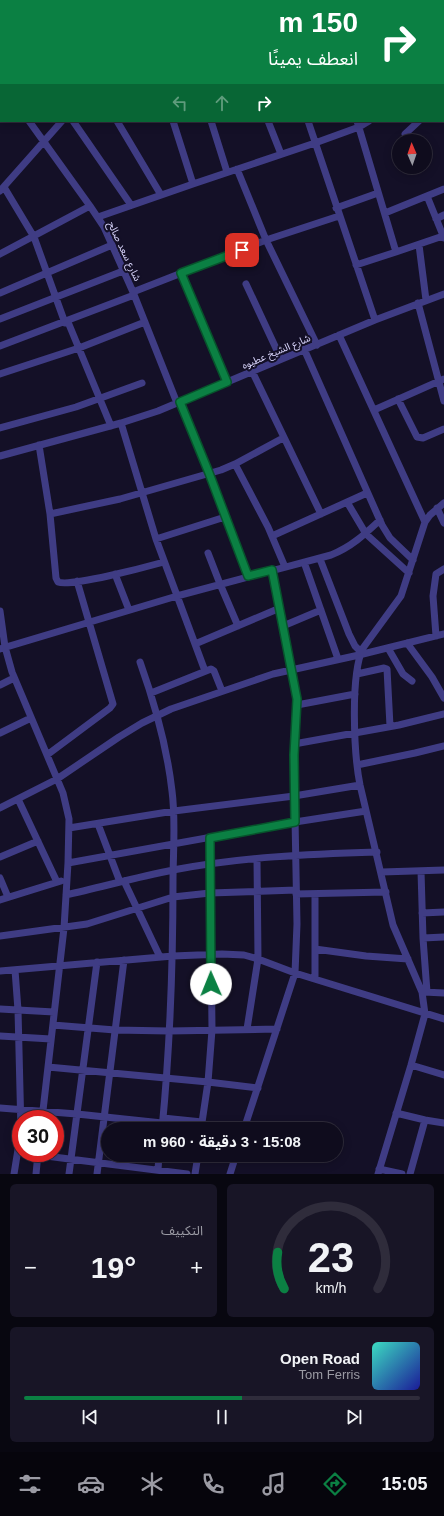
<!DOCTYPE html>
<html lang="ar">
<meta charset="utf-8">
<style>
:root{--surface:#0f0c1d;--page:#181526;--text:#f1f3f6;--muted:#9b9ba4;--line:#2f2c3b;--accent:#0b8043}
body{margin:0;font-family:Arial,"Noto Sans Arabic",sans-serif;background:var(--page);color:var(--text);direction:rtl;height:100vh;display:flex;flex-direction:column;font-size:15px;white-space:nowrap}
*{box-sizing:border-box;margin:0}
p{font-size:13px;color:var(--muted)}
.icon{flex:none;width:22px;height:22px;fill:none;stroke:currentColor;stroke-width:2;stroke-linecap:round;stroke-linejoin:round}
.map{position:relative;height:1174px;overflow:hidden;direction:ltr}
.sheet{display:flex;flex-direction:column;gap:10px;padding:10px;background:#080710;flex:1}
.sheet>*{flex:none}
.top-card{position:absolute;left:0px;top:0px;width:444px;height:122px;box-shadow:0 2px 10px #0003,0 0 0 1px var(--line);direction:rtl;background:#0b8043;color:#fff;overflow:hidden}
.needle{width:26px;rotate:358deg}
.buttons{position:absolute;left:392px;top:134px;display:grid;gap:8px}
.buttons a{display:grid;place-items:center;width:40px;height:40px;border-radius:50%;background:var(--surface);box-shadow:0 2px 10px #0003,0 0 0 1px var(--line);font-size:20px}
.speed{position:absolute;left:12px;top:1110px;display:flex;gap:8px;font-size:20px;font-weight:700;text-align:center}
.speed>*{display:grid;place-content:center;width:52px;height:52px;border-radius:50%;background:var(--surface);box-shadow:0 2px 10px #0003,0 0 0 1px var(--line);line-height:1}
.speed .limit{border:6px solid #d22;background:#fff;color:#111}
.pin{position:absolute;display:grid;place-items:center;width:34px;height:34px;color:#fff;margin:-17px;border-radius:8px;box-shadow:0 2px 6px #0006}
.me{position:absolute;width:44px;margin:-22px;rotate:359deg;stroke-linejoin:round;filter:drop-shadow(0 0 3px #0008)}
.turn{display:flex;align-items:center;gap:14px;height:84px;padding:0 20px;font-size:18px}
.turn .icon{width:52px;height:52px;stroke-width:2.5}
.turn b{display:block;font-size:28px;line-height:34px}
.lanes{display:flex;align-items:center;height:38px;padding:0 20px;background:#0003;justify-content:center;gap:20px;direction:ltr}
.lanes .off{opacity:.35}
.big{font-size:30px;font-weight:700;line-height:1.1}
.sheet .tile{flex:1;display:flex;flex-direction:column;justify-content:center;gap:6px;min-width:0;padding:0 14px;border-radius:6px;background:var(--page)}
.sheet .dial{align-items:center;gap:0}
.dial svg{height:104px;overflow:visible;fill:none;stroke:var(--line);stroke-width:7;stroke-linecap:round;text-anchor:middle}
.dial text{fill:var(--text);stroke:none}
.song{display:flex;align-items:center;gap:12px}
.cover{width:48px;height:48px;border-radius:6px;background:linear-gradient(135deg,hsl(170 70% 55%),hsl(240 70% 35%))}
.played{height:4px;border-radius:2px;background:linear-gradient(90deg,var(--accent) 55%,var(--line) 55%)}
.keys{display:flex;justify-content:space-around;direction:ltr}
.heat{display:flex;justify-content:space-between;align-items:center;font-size:22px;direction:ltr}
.sheet .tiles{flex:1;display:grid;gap:10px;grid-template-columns:1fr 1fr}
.tile:last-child{grid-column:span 2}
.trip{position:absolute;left:101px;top:1122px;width:242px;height:40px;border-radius:20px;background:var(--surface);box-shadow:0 2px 10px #0003,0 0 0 1px var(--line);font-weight:700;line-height:40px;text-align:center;direction:rtl}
.menu{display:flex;height:64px;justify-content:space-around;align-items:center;background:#06050c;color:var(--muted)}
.menu .icon{width:28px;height:28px}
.menu .selected{color:var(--accent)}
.menu b{font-size:18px;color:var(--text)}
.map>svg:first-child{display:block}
.green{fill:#13302f}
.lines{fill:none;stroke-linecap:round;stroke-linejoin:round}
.minor{stroke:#3f3c84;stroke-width:7}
.route-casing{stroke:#07532c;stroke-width:10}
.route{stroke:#0b8043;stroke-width:7}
.labels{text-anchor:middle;stroke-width:4;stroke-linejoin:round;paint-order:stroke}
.street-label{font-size:10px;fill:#dbd7fe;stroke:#141027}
</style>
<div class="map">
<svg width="444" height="1174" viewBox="0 0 444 1174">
<rect width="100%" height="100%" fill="#141027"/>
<path class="green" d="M261,0H444V8L443,9V1Z"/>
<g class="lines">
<path class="minor" d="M14,0L18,1
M224,0L225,1
M253,0L255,1
M376,0V1
M442,0V1
M216,1L217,0
M443,29H444
M443,60L444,61
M0,77L1,78
M443,103H444
M29,121L90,206L104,227L133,292L177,403
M73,121L131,205
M117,121L161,195
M173,121L193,184L315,143L359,127L369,121
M211,121L227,172
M268,121L281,154
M308,121L375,320
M357,121L396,252L443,236
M409,141L405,134L419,121
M237,169L266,240L317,345
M4,187L34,237L65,323
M0,191L62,121
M427,196L444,238
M336,208L378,193
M385,213L444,189
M98,217L193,184
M436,219L444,215
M419,245L426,300
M0,254L90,206
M356,265L396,252
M181,273L227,382
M246,284L281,359
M133,292L266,240L339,216
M0,293L112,245
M418,303L444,401
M0,319L123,271
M68,322L111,426
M339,335L425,522
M0,346L134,295
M304,349L382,525L390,538L413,560
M252,371L321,514
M0,374L79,348L145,322
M398,399L417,437L423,438L444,429
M180,402L209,473L248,577
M374,410L444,379
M121,423L156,539L205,671
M0,428L76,407L142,383
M39,445L50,514L56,578L58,582C71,587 146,567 164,562
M0,456L121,423L158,411L375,320L444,294
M235,464L268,527L285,567
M347,502L366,534L409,573
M437,508L444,523
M50,514L120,499L221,470L235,464L283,438
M272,536L367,493
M156,539L225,517
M208,553L220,584L238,626
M320,559L349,634L355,646L361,652
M304,562L338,659
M115,574L129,610
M0,611L5,647L12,672L63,793L69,819L68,863L64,928L42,1119
M283,626L321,610
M436,636L433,596L436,574L444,569
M407,643L432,677L444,698
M195,644L280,608
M388,648L403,674L412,681
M0,649L177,596L331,555C351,547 364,535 380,520
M140,662C155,704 167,747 172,791C176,821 173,852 173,882C173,964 170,1047 162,1129
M357,674L384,668L387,669L390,726
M0,685L14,678
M151,693L211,669L214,671L222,691
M297,705L355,694
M0,733L31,718
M294,744L399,725L444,714
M47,755L110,708L113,704L77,581
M357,765L415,753L444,746
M18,799L57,882
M0,808L57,779L119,737L142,723L171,709L273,674L359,655L444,634
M98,824L120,882
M69,828L174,811L294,796L360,785
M0,857L38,841
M68,863L295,822L366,811
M421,871L423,938L427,992
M382,872L444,870
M0,878L8,897
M124,881L160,957
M296,894L386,892
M66,895C102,887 137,877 173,870C240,857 309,854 377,852
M0,900L61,881
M422,913L444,912
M0,936L87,924L173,897L210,893L296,890
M423,938L444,937
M315,949L366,956L408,959
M0,971L173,956L222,954L244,955L258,959L295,973L297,924L294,765L295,729L297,699L272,570
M315,979V894
M424,992L444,993
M0,1009L54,1012
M53,1025L115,1030L169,1031L277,1029
M247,1029L258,959L257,859
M0,1036L51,1039
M411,1065L444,1075
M48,1067L208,1082L258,1088
M0,1108L77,1114L162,1123
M396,1113L425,1120L444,1123
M163,1118L202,1122
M201,1129L208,1082L212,1030L210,837
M244,1129L295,973L444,1019
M38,1155L187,1174
M379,1169L402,1174
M158,1170L159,1155
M14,1174L21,1131L18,1010L15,970
M36,1174L38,1153
M69,1174L97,962
M97,1174L124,960
M195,1174L198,1155
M230,1174L236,1155
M378,1174L411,1065L425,1014L422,992L393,925L360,785C354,755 350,675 363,648L401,596L425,522L430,515L444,503
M410,1174L425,1120"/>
</g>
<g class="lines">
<g class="route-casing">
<path id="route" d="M211,984L210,838L295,822L294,755L297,699L272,570L248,576L209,473L180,402L227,382L181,273L242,250"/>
</g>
<use href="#route" class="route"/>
</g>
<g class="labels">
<g class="street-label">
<text transform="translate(125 251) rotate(65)" y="4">شارع سعد صالح</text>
<text transform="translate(276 351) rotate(-23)" y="4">شارع الشيخ عطيوه</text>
</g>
</g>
</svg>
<div class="buttons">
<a><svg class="needle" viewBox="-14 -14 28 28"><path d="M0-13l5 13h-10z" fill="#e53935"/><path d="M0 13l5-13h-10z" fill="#9b9ba4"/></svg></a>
</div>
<div class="speed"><div class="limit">30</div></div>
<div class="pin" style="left:242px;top:250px;background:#d93025"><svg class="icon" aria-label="arrive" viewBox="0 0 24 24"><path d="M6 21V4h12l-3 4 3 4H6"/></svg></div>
<svg class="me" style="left:211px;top:984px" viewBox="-20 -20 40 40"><circle r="19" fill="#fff"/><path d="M0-13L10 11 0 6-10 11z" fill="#0b8043"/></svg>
<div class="trip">15:08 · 3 دقيقة · 960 m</div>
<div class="top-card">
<div class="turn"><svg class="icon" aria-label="right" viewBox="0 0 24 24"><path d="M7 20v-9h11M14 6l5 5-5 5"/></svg><div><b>150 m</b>انعطف يمينًا</div></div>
<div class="lanes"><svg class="icon off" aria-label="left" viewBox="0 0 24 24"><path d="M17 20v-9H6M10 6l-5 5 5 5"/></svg><svg class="icon off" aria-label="ahead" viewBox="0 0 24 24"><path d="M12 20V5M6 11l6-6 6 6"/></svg><svg class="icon" aria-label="right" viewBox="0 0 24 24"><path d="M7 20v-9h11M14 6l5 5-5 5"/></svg></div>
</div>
</div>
<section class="sheet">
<div class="tiles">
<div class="tile dial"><svg viewBox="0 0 100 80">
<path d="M14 69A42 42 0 1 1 86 69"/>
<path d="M14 69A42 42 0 0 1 9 41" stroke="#0b8043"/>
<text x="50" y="56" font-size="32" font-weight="700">23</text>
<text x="50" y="72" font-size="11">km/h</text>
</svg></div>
<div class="tile"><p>التكييف</p>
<div class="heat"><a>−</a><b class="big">19°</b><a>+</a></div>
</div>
<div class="tile">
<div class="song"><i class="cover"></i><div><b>Open Road</b><p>Tom Ferris</p></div></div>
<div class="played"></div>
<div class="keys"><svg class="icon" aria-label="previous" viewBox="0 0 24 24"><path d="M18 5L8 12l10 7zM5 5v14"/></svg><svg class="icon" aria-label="pause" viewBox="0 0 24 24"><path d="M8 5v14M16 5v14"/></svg><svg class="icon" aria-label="next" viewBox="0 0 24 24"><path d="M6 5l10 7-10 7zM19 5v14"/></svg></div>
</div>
</div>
</section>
<nav class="menu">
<b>15:05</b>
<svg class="icon selected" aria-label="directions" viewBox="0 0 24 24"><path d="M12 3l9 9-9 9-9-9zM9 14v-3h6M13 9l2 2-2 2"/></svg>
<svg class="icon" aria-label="music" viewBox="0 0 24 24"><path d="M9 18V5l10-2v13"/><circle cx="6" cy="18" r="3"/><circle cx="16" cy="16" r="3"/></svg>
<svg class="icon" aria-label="phone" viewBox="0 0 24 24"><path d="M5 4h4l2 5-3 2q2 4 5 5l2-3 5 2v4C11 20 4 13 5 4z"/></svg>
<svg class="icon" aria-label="climate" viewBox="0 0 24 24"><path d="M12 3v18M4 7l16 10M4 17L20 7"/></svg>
<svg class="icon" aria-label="car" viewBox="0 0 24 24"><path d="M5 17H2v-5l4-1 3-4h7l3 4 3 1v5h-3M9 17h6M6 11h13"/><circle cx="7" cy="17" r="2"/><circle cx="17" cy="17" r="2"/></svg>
<svg class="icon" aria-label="filters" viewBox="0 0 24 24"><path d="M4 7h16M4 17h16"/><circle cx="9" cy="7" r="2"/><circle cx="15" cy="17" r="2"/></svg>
</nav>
